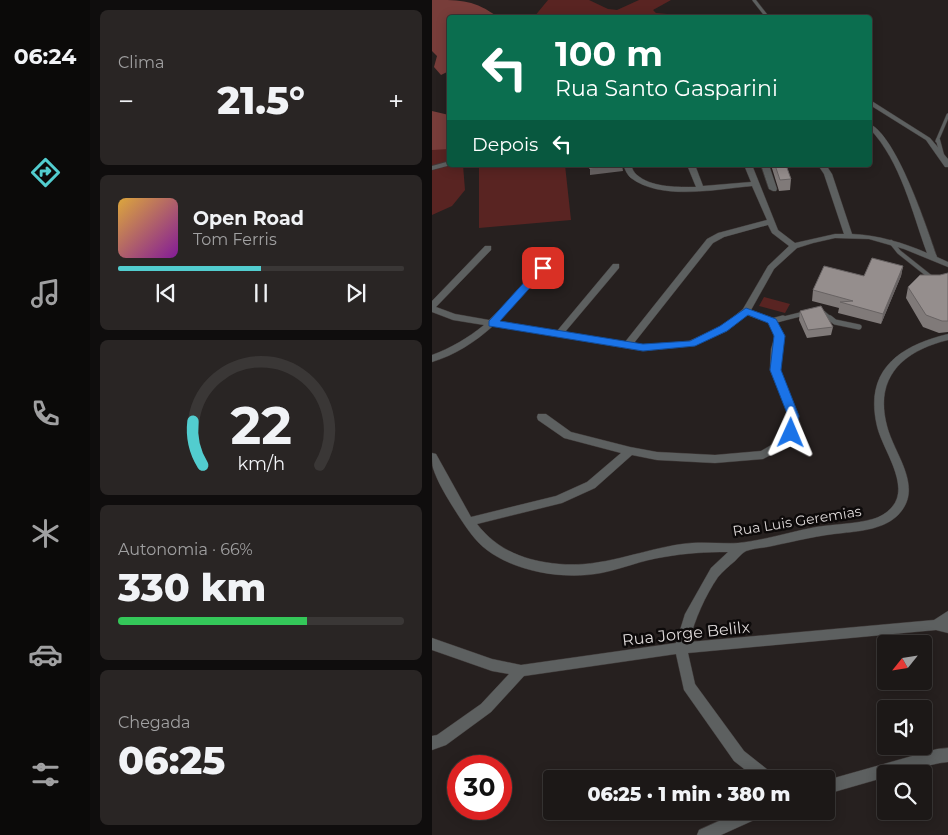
<!DOCTYPE html>
<html lang="pt">
<meta charset="utf-8">
<style>
:root{--surface:#1c1817;--page:#292524;--text:#f1f3f6;--muted:#a0a0a1;--line:#3a3736;--accent:#52cdcf}
body{margin:0;font-family:Montserrat,sans-serif;background:var(--page);color:var(--text);height:100vh;display:flex;flex-direction:column;font-size:19px;white-space:nowrap}
*{box-sizing:border-box;margin:0}
p{font-size:16px;color:var(--muted)}
.icon{flex:none;width:28px;height:28px;fill:none;stroke:currentColor;stroke-width:2;stroke-linecap:round;stroke-linejoin:round}
.map{position:relative;flex:1;overflow:hidden}
.panel{display:flex;flex-direction:column;gap:10px;padding:10px;background:#0f0d0d;width:342px}
.panel>*{flex:none}
.banner{position:absolute;left:15px;top:15px;width:425px;height:152px;border-radius:5px;box-shadow:0 2px 12px #0003,0 0 0 1px var(--line);background:#0b6e4f;color:#fff;overflow:hidden}
.needle{width:32px;rotate:240deg}
.buttons{position:absolute;left:445px;top:635px;display:grid;gap:10px}
.buttons a{display:grid;place-items:center;width:55px;height:55px;border-radius:5px;background:var(--surface);box-shadow:0 2px 12px #0003,0 0 0 1px var(--line);font-size:25px}
.speed{position:absolute;left:15px;top:755px;display:flex;gap:10px;font-size:25px;font-weight:700;text-align:center}
.speed>*{display:grid;place-content:center;width:65px;height:65px;border-radius:50%;background:var(--surface);box-shadow:0 2px 12px #0003,0 0 0 1px var(--line);line-height:1}
.speed .limit{border:8px solid #d22;background:#fff;color:#111}
.pin{position:absolute;display:grid;place-items:center;width:42px;height:42px;color:#fff;margin:-21px;border-radius:10px;box-shadow:0 2px 8px #0006}
.me{position:absolute;width:55px;margin:-28px;rotate:1deg;stroke-linejoin:round;filter:drop-shadow(0 0 4px #0008)}
.turn{display:flex;align-items:center;gap:18px;height:105px;padding:0 25px;font-size:22px}
.turn .icon{width:65px;height:65px;stroke-width:2.5}
.turn b{display:block;font-size:35px;line-height:42px}
.then{display:flex;align-items:center;height:48px;padding:0 25px;background:#0003;gap:10px;font-size:19px}
.big{font-size:38px;font-weight:800;line-height:1.1}
.panel .card{flex:1;display:flex;flex-direction:column;justify-content:center;gap:8px;min-width:0;padding:0 18px;border-radius:8px;background:var(--page)}
.panel .dial{align-items:center;gap:0}
.dial svg{height:130px;overflow:visible;fill:none;stroke:var(--line);stroke-width:7;stroke-linecap:round;text-anchor:middle}
.dial text{fill:var(--text);stroke:none}
.song{display:flex;align-items:center;gap:15px}
.cover{width:60px;height:60px;border-radius:8px;background:linear-gradient(135deg,hsl(40 70% 55%),hsl(290 70% 35%))}
.played{height:5px;border-radius:2px;background:linear-gradient(90deg,var(--accent) 50%,var(--line) 50%)}
.keys{display:flex;justify-content:space-around;direction:ltr}
.heat{display:flex;justify-content:space-between;align-items:center;font-size:28px;direction:ltr}
.charge{height:8px;border-radius:4px;background:linear-gradient(90deg,#34c759 66%,var(--line) 0)}
.trip{position:absolute;left:111px;top:770px;width:292px;height:50px;border-radius:5px;background:var(--surface);box-shadow:0 2px 12px #0003,0 0 0 1px var(--line);font-weight:800;line-height:50px;text-align:center}
main{display:flex;flex:1;min-height:0}
.tabs{display:flex;flex-direction:column;width:90px;justify-content:space-around;align-items:center;background:#0b0a09;color:var(--muted)}
.tabs .icon{width:35px;height:35px}
.tabs .current{color:var(--accent)}
.tabs b{font-size:22px;color:var(--text)}
.map>svg:first-child{display:block}
.green{fill:#592422}
.forest{fill:#783d3a}
.lines{fill:none;stroke-linecap:round;stroke-linejoin:round}
.service-far2-casing{stroke:#403a39;stroke-width:4}
.service-far1-casing{stroke:#403a39;stroke-width:5}
.service-casing{stroke:#403a39;stroke-width:6}
.minor-casing{stroke:#403a39;stroke-width:1}
.service-far2{stroke:#5d6060;stroke-width:3}
.service-far1{stroke:#5d6060;stroke-width:4}
.service{stroke:#5d6060;stroke-width:5}
.minor{fill:#5d6060;fill-rule:evenodd}
.wall{fill:#807a79}
.shaded-wall{fill:#686363}
.building{fill:#958e8d;stroke:#686363}
.route{fill:#1a73e8;stroke:#114b97}
.labels{text-anchor:middle;stroke-width:5;stroke-linejoin:round;paint-order:stroke}
.street-label{font-size:14px;fill:#dfdada;stroke:#0d0a0a}
.near-street-label{font-size:16px;fill:#dfdada;stroke:#0d0a0a}
</style>
<main>
<nav class="tabs">
<b>06:24</b>
<svg class="icon current" aria-label="directions" viewBox="0 0 24 24"><path d="M12 3l9 9-9 9-9-9zM9 14v-3h6M13 9l2 2-2 2"/></svg>
<svg class="icon" aria-label="music" viewBox="0 0 24 24"><path d="M9 18V5l10-2v13"/><circle cx="6" cy="18" r="3"/><circle cx="16" cy="16" r="3"/></svg>
<svg class="icon" aria-label="phone" viewBox="0 0 24 24"><path d="M5 4h4l2 5-3 2q2 4 5 5l2-3 5 2v4C11 20 4 13 5 4z"/></svg>
<svg class="icon" aria-label="climate" viewBox="0 0 24 24"><path d="M12 3v18M4 7l16 10M4 17L20 7"/></svg>
<svg class="icon" aria-label="car" viewBox="0 0 24 24"><path d="M5 17H2v-5l4-1 3-4h7l3 4 3 1v5h-3M9 17h6M6 11h13"/><circle cx="7" cy="17" r="2"/><circle cx="17" cy="17" r="2"/></svg>
<svg class="icon" aria-label="filters" viewBox="0 0 24 24"><path d="M4 7h16M4 17h16"/><circle cx="9" cy="7" r="2"/><circle cx="15" cy="17" r="2"/></svg>
</nav>
<section class="panel">
<div class="card"><p>Clima</p>
<div class="heat"><a>−</a><b class="big">21.5°</b><a>+</a></div>
</div>
<div class="card">
<div class="song"><i class="cover"></i><div><b>Open Road</b><p>Tom Ferris</p></div></div>
<div class="played"></div>
<div class="keys"><svg class="icon" aria-label="previous" viewBox="0 0 24 24"><path d="M18 5L8 12l10 7zM5 5v14"/></svg><svg class="icon" aria-label="pause" viewBox="0 0 24 24"><path d="M8 5v14M16 5v14"/></svg><svg class="icon" aria-label="next" viewBox="0 0 24 24"><path d="M6 5l10 7-10 7zM19 5v14"/></svg></div>
</div>
<div class="card dial"><svg viewBox="0 0 100 80">
<path d="M14 69A42 42 0 1 1 86 69"/>
<path d="M14 69A42 42 0 0 1 8 42" stroke="#52cdcf"/>
<text x="50" y="56" font-size="32" font-weight="700">22</text>
<text x="50" y="72" font-size="11">km/h</text>
</svg></div>
<div class="card"><p>Autonomia · 66%</p><b class="big">330 km</b><div class="charge"></div></div>
<div class="card"><p>Chegada</p><b class="big">06:25</b></div>
</section>
<div class="map">
<svg width="516" height="835" viewBox="0 0 516 835">
<rect width="100%" height="100%" fill="#26201f"/>
<path class="green" d="M116,0H157L176,9L185,10L207,0H239L221,10L224,13L270,17H102Z
M0,148H17L18,165H31L33,190L20,206L0,215Z
M47,165H133L139,220L47,228Z
M332,297L358,304L353,313L327,306Z"/>
<path class="forest" d="M0,0C31,0 42,0 66,17L18,18L17,71L9,75L2,67L5,56L0,51Z
M0,111L17,115V149L0,150Z"/>
<g class="lines">
<g class="service-far2-casing">
<path id="service-far2" d="M322,0L336,18
M505,141L516,115"/>
</g>
<g class="service-far1-casing">
<path id="service-far1" d="M506,140L510,155
M459,242L467,252L501,279
M389,311L400,320
M346,320L374,313"/>
</g>
<g class="service-casing">
<path id="service" d="M398,318L403,322L427,327
M340,321L351,318"/>
</g>
<g class="minor-casing">
<path id="minor" d="M438,100L498,138L516,159V167H513L494,140L438,105Z
M438,124C465,137 495,228 505,257L516,262V267L472,249L437,239L403,238L381,243L365,248L342,269L319,310L343,319L353,336L349,349L348,370L367,416L364,433L354,447L331,459L283,463L225,460L200,455L163,488L130,503L45,524C66,551 94,561 127,564C170,568 208,550 250,544C269,541 287,544 306,543C333,540 358,532 384,527C403,524 423,524 441,519C448,517 455,513 460,507C479,485 450,449 445,426C432,370 467,346 516,334V340C471,351 442,377 455,426C462,454 492,487 467,514C453,529 429,531 411,533C387,535 364,541 340,546C332,548 322,548 314,551C310,553 306,558 303,561C297,566 291,571 286,577C273,596 263,619 257,642L502,620L516,611V633L504,630L256,653L263,684L312,751L341,774L343,779H325L302,761L252,690L244,654L92,676L59,712L14,745L0,750V736L5,735L49,704L77,674L60,671L0,650V638L60,659L89,665L244,643L253,614L279,568L296,552C274,552 254,553 232,557C210,560 190,569 169,573C133,580 84,572 55,550C44,542 36,530 28,518C19,504 6,484 1,468C0,464 0,458 0,453L4,454L39,517L124,496L155,482L189,453L132,438L106,420L105,417L106,414H114L139,432L198,447L225,452L283,455L329,451L346,441L354,432L357,416L338,370L339,349L343,336L337,323L315,315L295,331L262,346L211,351L61,326C43,342 23,355 0,362V355C19,348 36,338 52,325L21,320L0,312V301L53,246H59V250L4,307L23,314L57,320L79,299L120,253H123L127,255L126,257L66,321L125,331L181,264H187V268L133,332L193,342L275,239L286,233L335,220L320,186C285,189 230,201 199,178C195,175 193,169 191,165H199C200,168 202,173 205,175C219,187 242,187 260,187H264L255,165H263L271,186L319,182L312,165H320L346,230L363,243L403,234H412L392,174L386,165H394L400,174L420,234C446,235 472,243 495,253C480,212 469,162 438,129ZM336,225L340,233L357,246L336,266L311,309L289,327L257,341L211,345L202,343L281,243L292,237Z
M18,161V165H19L0,170V166Z
M329,165H337L345,189L344,191H341L337,189Z
M516,748V762C494,764 475,774 454,774V777L395,794V780L505,749Z
M309,811H333L331,816L289,835H265L267,830Z"/>
</g>
<use href="#service-far2" class="service-far2"/>
<use href="#service-far1" class="service-far1"/>
<use href="#service" class="service"/>
<use href="#minor" class="minor"/>
</g>
<path class="wall" d="M339,165H354L359,179L358,190L347,191Z
M471,266L469,276L449,324L406,313L407,308L380,301L381,290Z
M516,273V332L507,333L491,327L474,298L476,287Z
M368,311L401,327L399,335L375,338L367,320Z"/>
<path class="shaded-wall" d="M190,165L191,171L158,175V169Z
M471,266L469,276L449,324L451,314Z"/>
<path class="building" d="M156,165H190L158,169Z
M343,165H354L359,179L348,180Z
M440,258L471,266L451,314L408,302L421,301L381,290L392,266L432,276Z
M516,273V321H510L494,315L476,287L488,275H508Z
M389,306L401,327L376,330L368,311Z"/>
<path class="route" d="M111,265L115,268L114,270L68,321L211,344L258,341L288,326L314,308L344,319L353,336L349,370L367,416L363,436L359,437L353,433L356,416L338,370L342,336L336,323L316,315L295,331L263,346L211,351L57,326V321L107,266Z"/>
<g class="labels">
<g class="street-label">
<text transform="translate(365 521) rotate(-9)" y="5">Rua Luis Geremias</text>
</g>
<g class="near-street-label">
<text transform="translate(254 633) rotate(-6)" y="6">Rua Jorge Belilx</text>
</g>
</g>
</svg>
<div class="buttons">
<a><svg class="needle" viewBox="-14 -14 28 28"><path d="M0-13l5 13h-10z" fill="#e53935"/><path d="M0 13l5-13h-10z" fill="#a0a0a1"/></svg></a>
<a><svg class="icon" aria-label="sound" viewBox="0 0 24 24"><path d="M4 9h4l5-4v14l-5-4H4zM17 9q2 3 0 6"/></svg></a>
<a><svg class="icon" aria-label="search" viewBox="0 0 24 24"><circle cx="10" cy="10" r="6"/><path d="M15 15l6 6"/></svg></a>
</div>
<div class="speed"><div class="limit">30</div></div>
<div class="pin" style="left:111px;top:268px;background:#d93025"><svg class="icon" aria-label="arrive" viewBox="0 0 24 24"><path d="M6 21V4h12l-3 4 3 4H6"/></svg></div>
<svg class="me" style="left:359px;top:433px" viewBox="-20 -20 40 40"><path d="M0-17L14 15 0 8-14 15z" fill="#1a73e8" stroke="#fff" stroke-width="4"/></svg>
<div class="trip">06:25 · 1 min · 380 m</div>
<div class="banner">
<div class="turn"><svg class="icon" aria-label="left" viewBox="0 0 24 24"><path d="M17 20v-9H6M10 6l-5 5 5 5"/></svg><div><b>100 m</b>Rua Santo Gasparini</div></div>
<div class="then">Depois<svg class="icon" aria-label="left" viewBox="0 0 24 24"><path d="M17 20v-9H6M10 6l-5 5 5 5"/></svg></div>
</div>
</div>
</main>
